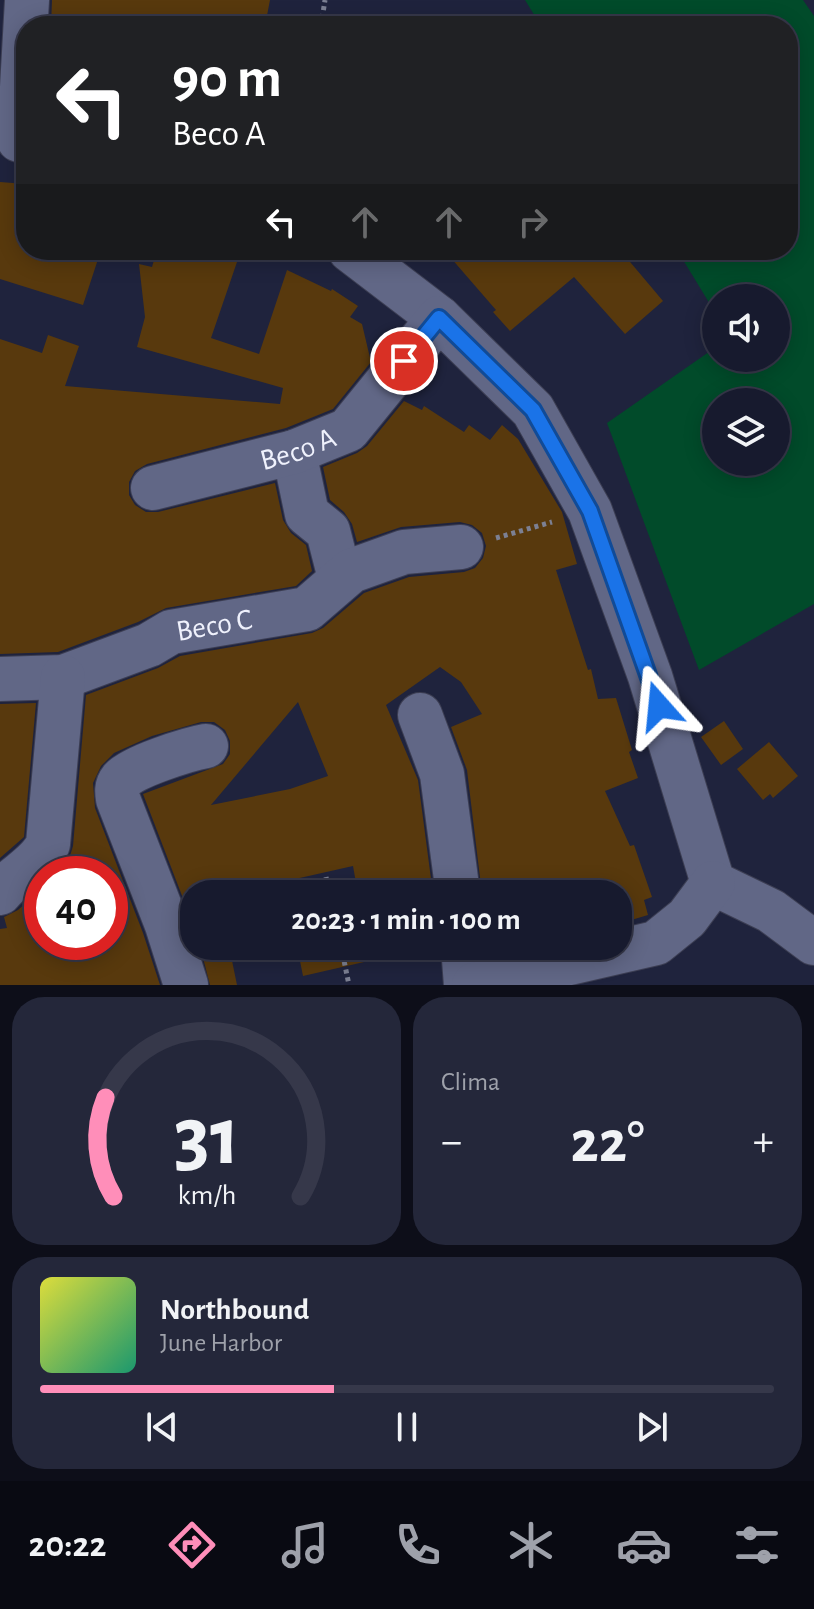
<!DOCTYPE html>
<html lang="pt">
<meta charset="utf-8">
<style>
:root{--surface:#171a2e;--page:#24273a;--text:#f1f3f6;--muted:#9ea1aa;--line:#36384a;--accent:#ff8eb9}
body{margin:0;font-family:"Alegreya Sans",sans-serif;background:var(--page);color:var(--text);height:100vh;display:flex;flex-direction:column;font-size:30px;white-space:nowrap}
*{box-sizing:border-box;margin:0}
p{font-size:26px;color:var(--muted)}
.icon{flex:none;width:44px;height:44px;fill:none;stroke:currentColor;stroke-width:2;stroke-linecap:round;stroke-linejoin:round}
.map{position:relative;height:985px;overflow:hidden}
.details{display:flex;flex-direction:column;gap:12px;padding:12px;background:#0d0e19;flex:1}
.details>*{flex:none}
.top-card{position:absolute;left:16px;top:16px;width:782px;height:244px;border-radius:32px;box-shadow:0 4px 20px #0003,0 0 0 2px var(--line);background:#202124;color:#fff;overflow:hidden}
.controls{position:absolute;left:702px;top:284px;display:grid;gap:16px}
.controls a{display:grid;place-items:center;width:88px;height:88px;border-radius:50%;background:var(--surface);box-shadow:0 4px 20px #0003,0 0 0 2px var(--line);font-size:40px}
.speed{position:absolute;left:24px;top:856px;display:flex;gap:16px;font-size:40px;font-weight:700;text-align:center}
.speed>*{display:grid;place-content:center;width:104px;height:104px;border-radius:50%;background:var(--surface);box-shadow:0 4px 20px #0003,0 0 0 2px var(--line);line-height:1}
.speed .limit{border:12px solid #d22;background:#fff;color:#111}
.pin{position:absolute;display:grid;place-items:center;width:68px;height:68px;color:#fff;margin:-34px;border:4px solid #fff;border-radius:50%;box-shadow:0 2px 8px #0007}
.me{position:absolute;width:88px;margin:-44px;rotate:342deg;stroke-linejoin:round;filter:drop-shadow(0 0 6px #0008)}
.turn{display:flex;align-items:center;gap:28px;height:168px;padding:0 24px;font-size:36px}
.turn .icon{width:104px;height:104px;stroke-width:2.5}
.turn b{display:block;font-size:56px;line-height:68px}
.lanes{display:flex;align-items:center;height:76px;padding:0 24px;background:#0003;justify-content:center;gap:40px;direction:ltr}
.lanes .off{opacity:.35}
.big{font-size:60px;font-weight:600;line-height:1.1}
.details .widget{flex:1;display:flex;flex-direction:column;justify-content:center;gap:12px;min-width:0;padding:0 28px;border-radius:32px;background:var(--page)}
.details .dial{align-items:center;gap:0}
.dial svg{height:208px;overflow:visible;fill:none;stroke:var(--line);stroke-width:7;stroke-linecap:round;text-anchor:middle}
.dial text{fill:var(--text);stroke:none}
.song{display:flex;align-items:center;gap:24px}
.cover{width:96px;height:96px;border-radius:12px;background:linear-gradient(135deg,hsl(60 70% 55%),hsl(160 70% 35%))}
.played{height:8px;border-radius:4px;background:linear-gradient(90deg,var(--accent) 40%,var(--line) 40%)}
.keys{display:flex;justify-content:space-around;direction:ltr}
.heat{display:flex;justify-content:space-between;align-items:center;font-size:44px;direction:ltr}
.details .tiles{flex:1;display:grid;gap:12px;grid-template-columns:1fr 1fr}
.widget:last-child{grid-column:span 2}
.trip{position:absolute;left:180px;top:880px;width:452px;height:80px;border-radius:32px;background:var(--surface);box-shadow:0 4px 20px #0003,0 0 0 2px var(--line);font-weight:600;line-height:80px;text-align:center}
.tab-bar{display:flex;height:128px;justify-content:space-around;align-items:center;background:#090a12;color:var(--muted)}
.tab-bar .icon{width:56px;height:56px}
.tab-bar .active{color:var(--accent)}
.tab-bar b{font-size:36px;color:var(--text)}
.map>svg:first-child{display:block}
.green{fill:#014b2a;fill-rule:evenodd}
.building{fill:#58390d;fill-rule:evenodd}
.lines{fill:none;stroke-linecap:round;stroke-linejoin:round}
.minor-casing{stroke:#3c3e53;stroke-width:46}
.path{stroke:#7c8093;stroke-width:5;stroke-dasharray:4 4;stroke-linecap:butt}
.minor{stroke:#616786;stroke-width:44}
.route-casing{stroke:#114b97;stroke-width:20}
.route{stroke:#1a73e8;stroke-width:14}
.labels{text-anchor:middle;stroke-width:8;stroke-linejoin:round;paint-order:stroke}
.street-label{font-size:30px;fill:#eff1fc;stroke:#161932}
</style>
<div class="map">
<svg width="814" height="985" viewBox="0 0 814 985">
<rect width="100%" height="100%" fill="#1f233d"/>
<path class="green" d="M525,0H803L814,16V604L699,670L607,423L716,347V358H776V298H716V314L677,250H788V26H541ZM716,402H776V462H716Z"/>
<path class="building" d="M52,0H270L265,26H153L88,15L87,26H51Z
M0,182L26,184V250H101L83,305L0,279Z
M157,250L191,260L194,250H197L237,262L211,338L259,354L287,270L331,291L332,289L358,306L350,317L362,324L371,362L333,409L286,428L147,464L135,471L129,482V495L135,505L146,512H158L275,483L283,520L291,533L306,545L312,571L296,586L166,608L138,622L58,652L0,654V339L42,353L48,335L79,346L65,386L280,404L283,388L137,347L145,317L139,264L152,267Z
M444,250H620L663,301L625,334L574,277L510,331L493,312L496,310Z
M404,401L422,410L424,406L464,432L469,425L490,440L502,425L518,439L562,512L577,564L556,570L588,670L591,669L598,699L616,698L632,750L629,752L638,778L605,791L630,846L634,845L652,897L644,900L648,915L618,924V894H482L467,770L451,727L482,714L461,682L440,667L386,705L418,780L433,894H358L353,866L273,884L275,894H194V927L143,794L223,764L230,754V741L225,730L214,722H201L152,736L114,753L101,766L93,783L95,808L143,933L160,985H0V929L7,928L4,917L18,910L42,889V942H110V874H58L70,856L73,846L86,695L158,668L180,656L312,633L323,628L364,593L409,577L464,572L475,568L483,558L486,546L482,533L472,525L460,522L401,527L357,542L352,524L344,512L330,500L323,467L357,453L367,446ZM298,702L328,776L290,789L211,805Z
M36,703L24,837L0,858V704Z
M724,721L743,749L721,765L701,737Z
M769,742L798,776L773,798L770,794L763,800L737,769Z
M200,946H229L237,985H210Z
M297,946H385L386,957L303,976Z"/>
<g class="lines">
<g class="minor-casing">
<g id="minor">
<path d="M19,140L27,0"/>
<path d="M350,250L439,318L533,410L590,511L650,676L713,883L771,911L814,943"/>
<path d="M294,452L307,514L328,531L340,578"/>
<path id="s1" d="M153,488L294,452L348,430L439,318"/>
<path id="s2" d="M0,679L63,677L149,645L171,632L307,609L351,571L404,552L461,547"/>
<path d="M420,715L442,774L458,894"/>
<path d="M0,893C14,875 39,865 48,844L63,677"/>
<path d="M463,946L466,985"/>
<path d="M186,985L167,925L118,799C117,793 116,786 121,780C131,767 189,749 206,746"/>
<path d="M474,985L656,943L687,918L713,883"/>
</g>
</g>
<path class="path" d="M321,26L325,0
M496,538L552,522
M326,877L329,894
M341,946L349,985"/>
<use href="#minor" class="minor"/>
</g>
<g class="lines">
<g class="route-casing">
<path id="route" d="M404,361L439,318L533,410L590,511L659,706"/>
</g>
<use href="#route" class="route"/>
</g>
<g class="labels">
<g class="street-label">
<text dy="10" stroke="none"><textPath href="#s1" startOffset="150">Beco A</textPath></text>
<text dy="10" stroke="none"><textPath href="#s2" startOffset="224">Beco C</textPath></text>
</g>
</g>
</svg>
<div class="controls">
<a><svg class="icon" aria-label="sound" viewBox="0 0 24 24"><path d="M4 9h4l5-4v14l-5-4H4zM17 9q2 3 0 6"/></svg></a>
<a><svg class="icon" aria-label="layers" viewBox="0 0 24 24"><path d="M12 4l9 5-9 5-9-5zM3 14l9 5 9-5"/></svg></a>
</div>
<div class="speed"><div class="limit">40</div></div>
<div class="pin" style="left:404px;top:361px;background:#d93025"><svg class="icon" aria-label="arrive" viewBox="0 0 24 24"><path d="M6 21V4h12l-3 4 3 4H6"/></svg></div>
<svg class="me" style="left:659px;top:706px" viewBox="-20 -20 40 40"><path d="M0-17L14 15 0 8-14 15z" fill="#1a73e8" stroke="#fff" stroke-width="4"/></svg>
<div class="trip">20:23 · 1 min · 100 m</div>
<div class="top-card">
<div class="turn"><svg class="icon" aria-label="left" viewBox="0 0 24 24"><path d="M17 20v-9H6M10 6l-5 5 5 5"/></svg><div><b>90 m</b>Beco A</div></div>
<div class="lanes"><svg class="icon" aria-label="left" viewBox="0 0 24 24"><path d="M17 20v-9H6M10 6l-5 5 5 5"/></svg><svg class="icon off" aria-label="ahead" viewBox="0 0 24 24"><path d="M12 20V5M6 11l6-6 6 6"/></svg><svg class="icon off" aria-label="ahead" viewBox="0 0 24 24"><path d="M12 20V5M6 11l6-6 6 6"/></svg><svg class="icon off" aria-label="right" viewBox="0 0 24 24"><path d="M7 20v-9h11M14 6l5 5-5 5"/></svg></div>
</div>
</div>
<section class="details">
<div class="tiles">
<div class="widget dial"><svg viewBox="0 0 100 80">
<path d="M14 69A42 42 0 1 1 86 69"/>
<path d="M14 69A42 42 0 0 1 11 31" stroke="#ff8eb9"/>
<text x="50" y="56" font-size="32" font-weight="700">31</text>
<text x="50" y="72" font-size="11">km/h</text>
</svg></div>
<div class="widget"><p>Clima</p>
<div class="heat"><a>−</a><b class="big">22°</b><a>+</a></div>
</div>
<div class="widget">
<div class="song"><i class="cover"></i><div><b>Northbound</b><p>June Harbor</p></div></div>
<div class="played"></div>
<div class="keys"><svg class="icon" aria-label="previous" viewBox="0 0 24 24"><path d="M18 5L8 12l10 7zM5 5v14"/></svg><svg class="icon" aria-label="pause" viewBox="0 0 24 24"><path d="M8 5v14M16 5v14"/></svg><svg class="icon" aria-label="next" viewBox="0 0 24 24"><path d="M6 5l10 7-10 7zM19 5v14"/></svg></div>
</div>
</div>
</section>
<nav class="tab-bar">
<b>20:22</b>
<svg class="icon active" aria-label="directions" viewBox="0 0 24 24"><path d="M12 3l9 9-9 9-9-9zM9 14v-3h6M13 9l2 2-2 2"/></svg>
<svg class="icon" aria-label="music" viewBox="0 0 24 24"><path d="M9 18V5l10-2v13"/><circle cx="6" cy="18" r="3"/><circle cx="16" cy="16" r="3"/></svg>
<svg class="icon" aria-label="phone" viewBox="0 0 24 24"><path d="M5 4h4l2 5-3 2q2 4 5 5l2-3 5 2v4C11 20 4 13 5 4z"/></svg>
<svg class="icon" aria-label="climate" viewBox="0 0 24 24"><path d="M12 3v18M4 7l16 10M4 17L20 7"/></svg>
<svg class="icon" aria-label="car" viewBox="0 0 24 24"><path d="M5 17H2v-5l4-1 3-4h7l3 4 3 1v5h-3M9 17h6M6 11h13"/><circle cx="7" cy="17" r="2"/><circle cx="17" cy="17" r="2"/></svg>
<svg class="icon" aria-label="filters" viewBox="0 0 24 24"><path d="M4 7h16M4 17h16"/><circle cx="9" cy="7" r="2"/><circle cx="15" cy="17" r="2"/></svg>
</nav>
